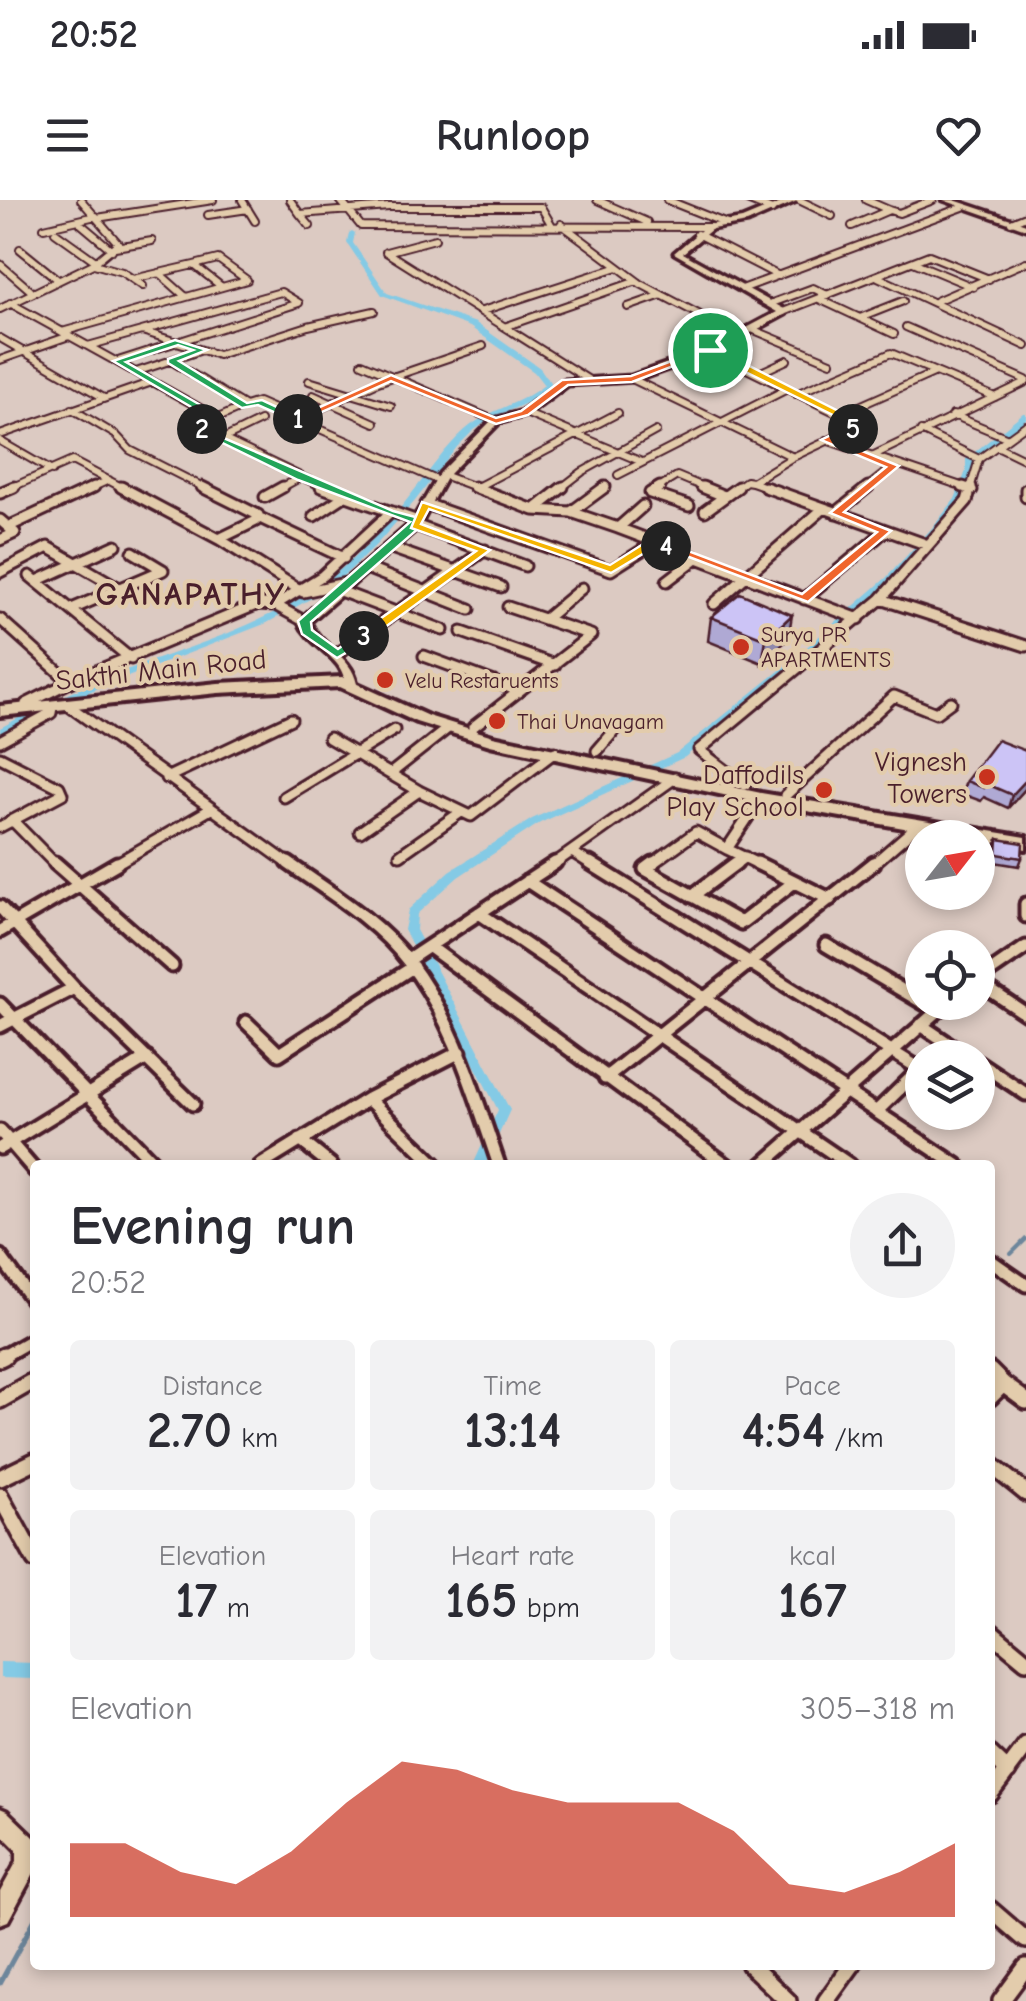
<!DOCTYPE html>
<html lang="en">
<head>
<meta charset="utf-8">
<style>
	:root { --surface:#fff; --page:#f2f2f3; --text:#2b2b33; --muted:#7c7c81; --accent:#c8321e }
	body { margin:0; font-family:"Comic Neue",sans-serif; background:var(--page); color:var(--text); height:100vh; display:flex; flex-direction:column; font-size:38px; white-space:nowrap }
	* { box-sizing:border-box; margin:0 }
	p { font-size:32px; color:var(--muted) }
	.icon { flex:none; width:55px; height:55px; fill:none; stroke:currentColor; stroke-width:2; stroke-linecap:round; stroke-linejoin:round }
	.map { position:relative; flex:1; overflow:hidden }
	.side { position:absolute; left:30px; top:960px; width:965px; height:810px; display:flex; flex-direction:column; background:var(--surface); border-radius:10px; box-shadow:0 5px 15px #0003 }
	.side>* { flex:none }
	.needle { width:65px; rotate:59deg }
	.tools { position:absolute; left:905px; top:620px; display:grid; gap:20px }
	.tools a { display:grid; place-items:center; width:90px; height:90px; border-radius:50%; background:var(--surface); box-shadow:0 5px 15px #0003; font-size:50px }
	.pin { position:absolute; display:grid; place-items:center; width:85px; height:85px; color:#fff; margin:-42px; border:5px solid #fff; border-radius:50%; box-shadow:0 2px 10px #0007 }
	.km { position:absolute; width:50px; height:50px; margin:-25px; border-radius:50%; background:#222; color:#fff; font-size:28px; line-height:50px; text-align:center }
	.round { display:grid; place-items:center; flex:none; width:105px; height:105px; border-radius:52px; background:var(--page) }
	.summary { display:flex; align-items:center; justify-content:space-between; height:170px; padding:0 40px }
	h1 { font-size:55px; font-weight:800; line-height:75px }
	.stats { display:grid; grid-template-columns:repeat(3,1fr); gap:15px; height:170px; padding:10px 40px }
	.stats div { display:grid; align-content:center; border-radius:10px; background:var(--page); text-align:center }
	.stats b { font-size:50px; font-weight:800 }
	.stats small { font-size:28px; font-weight:400 }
	.stats p { font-size:28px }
	.chart { height:280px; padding:20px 40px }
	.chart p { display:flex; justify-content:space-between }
	.chart svg { width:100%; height:180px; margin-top:10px; fill:var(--accent); opacity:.7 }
	.status { display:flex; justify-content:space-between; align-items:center; height:70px; padding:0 50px; background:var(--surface); direction:ltr }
	.status svg { height:28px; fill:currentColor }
	header { display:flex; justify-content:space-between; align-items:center; height:130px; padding:0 40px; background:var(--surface); font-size:45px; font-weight:800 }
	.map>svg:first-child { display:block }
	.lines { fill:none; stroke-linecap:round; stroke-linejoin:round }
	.stream-far1 { stroke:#6d869b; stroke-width:4 }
	.stream { stroke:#6d869b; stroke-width:5 }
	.canal { fill:#84cae5; fill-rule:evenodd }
	.street-far3-casing { stroke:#4a1f2b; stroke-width:10 }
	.street-far2-casing { stroke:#4a1f2b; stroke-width:15 }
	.street-far1-casing { stroke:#4a1f2b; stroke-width:19 }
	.street-casing { stroke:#4a1f2b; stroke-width:22 }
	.secondary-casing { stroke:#4a1f2b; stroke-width:7 }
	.highway-casing { stroke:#4a1f2b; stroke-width:8 }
	.street-far3 { stroke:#e3ccac; stroke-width:6 }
	.street-far2 { stroke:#e3ccac; stroke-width:9 }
	.street-far1 { stroke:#e3ccac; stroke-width:11 }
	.street { stroke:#e3ccac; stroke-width:15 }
	.secondary { fill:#e3ccac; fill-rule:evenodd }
	.highway { fill:#e3ccac; fill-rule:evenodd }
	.wall { fill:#afa9d4; stroke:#4a1f2b; stroke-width:2.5 }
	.shaded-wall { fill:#8f89ac; stroke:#4a1f2b; stroke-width:2.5 }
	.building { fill:#ccc4f6; stroke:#4a1f2b; stroke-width:2.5 }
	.split-1 { fill:#f0652b; stroke:#fff; stroke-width:2.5 }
	.split-2 { fill:#22a559; stroke:#fff; stroke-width:2.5 }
	.split-3 { fill:#22a559; stroke:#fff; stroke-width:2.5 }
	.split-4 { fill:#f5b400; stroke:#fff; stroke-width:2.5 }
	.split-5 { fill:#f0652b; stroke:#fff; stroke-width:2.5 }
	.split-6 { fill:#f5b400; stroke:#fff; stroke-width:2.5 }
	.poi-dot { fill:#c8321e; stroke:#e3ccac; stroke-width:4 }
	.labels { text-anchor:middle; stroke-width:8; stroke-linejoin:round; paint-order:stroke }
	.far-poi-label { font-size:22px; fill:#4a1f2b; stroke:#e3ccac; text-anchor:start }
	.street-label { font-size:28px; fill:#4a1f2b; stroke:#e3ccac }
	.poi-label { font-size:28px; fill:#4a1f2b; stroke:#e3ccac; text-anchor:end }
	.far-district-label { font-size:32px; font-weight:bold; letter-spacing:2.5px; fill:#4a1f2b; stroke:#e3ccac }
</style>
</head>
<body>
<div class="status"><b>20:52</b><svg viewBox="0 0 49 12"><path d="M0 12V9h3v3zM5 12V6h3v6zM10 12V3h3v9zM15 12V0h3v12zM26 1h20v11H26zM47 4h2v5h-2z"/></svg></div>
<header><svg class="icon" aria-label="menu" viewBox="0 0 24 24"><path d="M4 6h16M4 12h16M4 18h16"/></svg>Runloop<svg class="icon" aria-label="heart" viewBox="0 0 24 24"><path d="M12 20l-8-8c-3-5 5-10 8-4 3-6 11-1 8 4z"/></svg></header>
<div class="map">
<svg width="1026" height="1801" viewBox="0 0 1026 1801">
	<rect width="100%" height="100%" fill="#dccac2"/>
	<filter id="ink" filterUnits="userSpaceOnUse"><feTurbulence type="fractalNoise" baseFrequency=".01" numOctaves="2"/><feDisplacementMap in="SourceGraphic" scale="20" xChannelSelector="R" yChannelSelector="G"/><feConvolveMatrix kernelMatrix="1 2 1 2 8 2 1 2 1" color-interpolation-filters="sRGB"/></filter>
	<g filter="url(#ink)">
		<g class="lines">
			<path class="stream-far1" d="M1011,1054L1026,1039"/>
			<path class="stream" d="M0,1783L35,1719"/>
			<path class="canal" d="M352,31L355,33L353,43L387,93L476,123L540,168L552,185L551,187L531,201L490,219L473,231L457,247L415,301L377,344L349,371L319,394L267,423L76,497L0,535V528C36,508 72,491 110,476C174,452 241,433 301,398C346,371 384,330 416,288C432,268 446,247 465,230C488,209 520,205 544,185L534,172L470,127L382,95L347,43L349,33Z
				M1023,213H1026V219L973,262L974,271L963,299L938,332L892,382L790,471L685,557L540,623L458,677L417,714L416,730L510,910L485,965H473L498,910L404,730L408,710L450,671L532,619L677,553L784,467L886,378L932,328L955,299L966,271V259Z
				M0,1462L35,1463V1479L0,1478Z"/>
			<defs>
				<path id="street-far3" d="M242,0L255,21
					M290,0L300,14L389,7H541L551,24
					M340,0L361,26L710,27
					M597,0L647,22
					M667,0L727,24
					M747,0L772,10
					M799,0L832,16
					M889,10L899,13L933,0
					M300,14L310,26
					M208,15L248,9
					M97,18L213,0
					M1011,22L1026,16
					M81,24L112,50
					M561,24L641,84L740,136
					M852,26L889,10L866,0
					M44,28L96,16
					M55,32L97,62
					M697,34L779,76
					M435,39L386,52L589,180
					M115,47L152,41
					M20,49L57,79
					M913,62L973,87
					M0,64L30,90
					M94,64L122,72L143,86
					M159,73L186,97
					M878,77L1026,146
					M133,79L194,65
					M742,89L963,7
					M819,99L894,134
					M936,101L1026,62
					M10,103L218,218
					M772,103L813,88L827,95
					M628,107L662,95
					M0,109L93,64L118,43L81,0
					M482,111L618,67
					M783,112L929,55L989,79
					M860,118L903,101
					M507,126L637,81
					M906,127L1026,180
					M754,130L831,162
					M142,131L218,155L308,126L374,111
					M62,132L247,80L218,59L194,65L222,87
					M0,138L104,198
					M88,146L281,92L299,103L118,161
					M710,151L861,225L793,257
					M0,160L69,136
					M171,161L245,206L258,202L439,281
					M362,163L496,221
					M136,172L202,150
					M757,174L787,160
					M632,179L793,257L752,282L772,289
					M309,181L391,206
					M796,194L891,153L995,197
					M313,195L375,223
					M245,206L198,227L327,289
					M72,209L116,235L130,250L207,289
					M525,213L642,262
					M839,215L936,172
					M953,215L1008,238
					M295,220L378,182L483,146
					M921,231L979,259
					M0,235L152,182
					M223,239L260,221
					M826,240L970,289
					M0,241L52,271
					M997,246L1026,260
					M870,257L1026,182
					M443,275L480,289
					M618,275L787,189
					M477,287L618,213
					M8,289L72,261L125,289
					M89,289L109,280
					M279,289L301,277
					M560,289L582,272L656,231
					M602,289L605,287
					M656,289L677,276L708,289
					M735,289L746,281L752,282
					M865,289L894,266
					M970,289L979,259L1026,225"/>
				<path id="street-far2" d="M121,287L219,339
					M202,287L258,315L256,321L219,339L303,392L350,382
					M321,287L415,320
					M474,287L534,310L571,312L618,328L859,419
					M702,287L724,296
					M765,287L928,345
					M963,287L972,290
					M1026,289V297
					M0,293L14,287
					M650,293L660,287
					M650,293L689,306
					M265,297L283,287
					M426,304L611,370L655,342
					M534,310L563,287
					M705,311L738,287
					M571,312L605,287
					M836,313L868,287
					M314,316L346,295
					M260,318L344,358
					M0,320L15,333L0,340
					M415,325L525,366
					M10,326L94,287
					M618,328L643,306
					M391,348L501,387
					M133,352L163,370
					M366,368L470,409
					M0,372L48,347L121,389
					M30,376L131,459
					M37,381L116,345
					M667,381L697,358
					M340,391L443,430
					M804,399L885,331
					M881,399L1026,446
					M714,404L823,309
					M275,405L322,376L389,314
					M72,409L163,370
					M0,419L70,482L258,404L275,405L304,421
					M545,419L582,388
					M462,432L555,465
					M337,454L485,350
					M424,456L516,490
					M26,504L70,482
					M69,506L292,666
					M473,527L591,435L508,407
					M329,538L419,591L471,616L555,552
					M0,541L51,513L52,507
					M597,551L616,529
					M0,557L59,587L62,594L0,627
					M390,574L448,528
					M166,578L291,519
					M745,585L699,550L881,399L967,301L971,287
					M786,595L894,496L936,513L951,502
					M284,597L394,530
					M761,598L727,649L762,666
					M12,620L57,666
					M360,632L419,591
					M572,652L594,666
					M400,655L461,612
					M112,666L209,610
					M551,666L675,578
					M649,666L696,632L727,649
					M733,666L745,657
					M871,666L917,626"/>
				<path id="street-far1" d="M55,663L172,766
					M288,663C329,692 378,721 408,761C454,820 475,896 499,965
					M590,663L920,869L876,912
					M653,663L645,669L741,723L793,683
					M757,663L830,699
					M527,681L957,965
					M692,696L736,663
					M1026,704V716
					M0,707L74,788L193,904
					M479,713L850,965
					M0,731L117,663
					M826,745L937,811
					M430,747L727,965
					M408,760L555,663
					M978,780L1026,747
					M978,782L1026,814
					M0,804L156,965
					M246,822L279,854L413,767
					M921,825L970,858
					M0,826L74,788
					M978,862L1026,894
					M605,878L874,663
					M368,899L436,965
					M0,931L10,942L0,948
					M300,940L331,965
					M261,965L368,899L460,852
					M762,965L948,802
					M35,971L10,942L147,858
					M0,1056L35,1104
					M990,1060L1026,1085
					M0,1158L35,1138"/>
				<path id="street" d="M0,1158L4,1156
					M990,1171L1003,1184
					M990,1197L1003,1184L1026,1201
					M0,1200L35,1180
					M990,1264L1026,1293
					M0,1278L35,1261
					M0,1296L35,1360
					M990,1431L1026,1461
					M990,1554L1008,1571
					M990,1594L1026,1546
					M990,1709L1026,1740
					M750,1765L788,1801
					M826,1801L852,1765
					M1001,1801L1026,1767"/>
				<path id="secondary" d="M788,0H799L747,23L712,29L683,53L786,110V114L713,153L635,181L568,185L528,215L499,223L447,276L419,327L310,422C321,448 351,454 357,484L355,486H347C344,479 343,471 337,464C324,448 307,441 298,421L300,419L411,323L440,273L493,219L522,211L563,180L631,176L707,149L777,112L674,53L707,25L742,19Z
					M943,0H954L1026,24V29Z
					M0,1608L7,1611L35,1638V1671L8,1721L0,1724V1692L17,1661V1650L0,1633Z"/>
				<path id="highway" d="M342,477L428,516L493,536L761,593L1026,637V649L978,640V638H961L761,603L490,545L416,522L340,487L218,493L0,516V506L218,483Z"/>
			</defs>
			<use href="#street-far3" class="street-far3-casing"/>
			<use href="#street-far2" class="street-far2-casing"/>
			<use href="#street-far1" class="street-far1-casing"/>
			<use href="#street" class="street-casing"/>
			<use href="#secondary" class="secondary-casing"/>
			<use href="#highway" class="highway-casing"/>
			<use href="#street-far3" class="street-far3"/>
			<use href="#street-far2" class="street-far2"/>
			<use href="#street-far1" class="street-far1"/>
			<use href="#street" class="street"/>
			<use href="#secondary" class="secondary"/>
			<use href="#highway" class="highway"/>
		</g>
		<path class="wall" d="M711,417L788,439L762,463L708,441Z
			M1026,551V588L1008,608L984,597L981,601L962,594L966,581Z
			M998,639L1022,658L1019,666L994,662Z"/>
		<path class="shaded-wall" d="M792,415L788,439L762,463L766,439Z
			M1026,580V588L1008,608L1012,595Z"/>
		<path class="building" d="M740,393L792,415L766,439L711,417Z
			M997,540L1026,551V580L1012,595L987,584L984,588L966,581Z
			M998,639L1023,643L1022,658L997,654Z"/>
	</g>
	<path class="split-1" d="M707,148L715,150L632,182L568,185L528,215L496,224L391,181L302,221L293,219L391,175L496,218L521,211L562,180L631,176Z"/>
	<path class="split-2" d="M175,140L207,150L179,161L247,203L262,200L303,219L294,221L258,205L242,208L168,163V159L193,150L178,145L126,162L223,218L205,231L194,229V225L210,218L113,161Z"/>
	<path class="split-3" d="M198,227L393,311L419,318V328L311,422L312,430L338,449L360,433H369V439L337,458L302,434L298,421L410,322L298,280L198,231Z"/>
	<path class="split-4" d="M422,302L610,365L651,339L672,346L666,349L656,346L611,373L429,309L421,324L490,350L369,439H360V433L476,351L411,328Z"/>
	<path class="split-5" d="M849,226L858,229L835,240L899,266L844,312L891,331L808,402L660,346L670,344L802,394L877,332L830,313L886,267L821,240Z"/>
	<path class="split-6" d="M707,148H714L866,225L849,231L853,225L707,153Z"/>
	<g class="poi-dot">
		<circle cx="741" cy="447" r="10"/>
		<circle cx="385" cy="480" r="10"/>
		<circle cx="497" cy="521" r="10"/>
		<circle cx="987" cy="577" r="10"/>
		<circle cx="824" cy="590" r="10"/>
	</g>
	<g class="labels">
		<g class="far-poi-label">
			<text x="761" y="442">Surya PR<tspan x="761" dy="25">APARTMENTS</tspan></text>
			<text x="405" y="488">Velu Restaruents</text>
			<text x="517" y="529">Thai Unavagam</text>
		</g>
		<g class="street-label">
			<text transform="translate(161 469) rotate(-6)" y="10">Sakthi Main Road</text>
		</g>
		<g class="poi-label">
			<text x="967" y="571">Vignesh<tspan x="967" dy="32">Towers</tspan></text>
			<text x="804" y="584">Daffodils<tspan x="804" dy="32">Play School</tspan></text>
		</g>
		<g class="far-district-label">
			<text x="191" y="405">GANAPATHY</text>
		</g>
	</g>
</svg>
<div class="tools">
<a><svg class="needle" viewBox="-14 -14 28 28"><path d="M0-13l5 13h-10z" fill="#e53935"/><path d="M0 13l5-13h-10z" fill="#7c7c81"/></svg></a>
<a><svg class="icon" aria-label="locate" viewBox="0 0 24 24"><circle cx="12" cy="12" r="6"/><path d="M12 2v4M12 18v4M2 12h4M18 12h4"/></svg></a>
<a><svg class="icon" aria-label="layers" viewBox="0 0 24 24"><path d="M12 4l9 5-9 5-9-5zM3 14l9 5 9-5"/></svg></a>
</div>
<div class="pin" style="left:710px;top:150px;background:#1e9e55"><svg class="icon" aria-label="arrive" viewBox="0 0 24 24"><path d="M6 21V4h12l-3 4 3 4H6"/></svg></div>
<b class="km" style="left:298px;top:219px">1</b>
<b class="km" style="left:202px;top:229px">2</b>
<b class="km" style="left:364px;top:436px">3</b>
<b class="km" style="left:666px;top:346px">4</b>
<b class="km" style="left:853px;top:229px">5</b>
<section class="side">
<div class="summary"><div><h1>Evening run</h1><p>20:52</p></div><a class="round"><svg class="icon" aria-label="share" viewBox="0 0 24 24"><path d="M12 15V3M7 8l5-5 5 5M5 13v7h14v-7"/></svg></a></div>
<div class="stats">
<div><p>Distance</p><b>2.70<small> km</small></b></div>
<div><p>Time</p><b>13:14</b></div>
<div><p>Pace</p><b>4:54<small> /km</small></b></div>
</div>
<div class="stats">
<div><p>Elevation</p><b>17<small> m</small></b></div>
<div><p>Heart rate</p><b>165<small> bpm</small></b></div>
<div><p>kcal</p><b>167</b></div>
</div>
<div class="chart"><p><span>Elevation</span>305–318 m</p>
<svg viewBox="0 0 160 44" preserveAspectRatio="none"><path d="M0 44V26L10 26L20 33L30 36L40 28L50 16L60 6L70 8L80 13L90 16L100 16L110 16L120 23L130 36L140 38L150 33L160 26V44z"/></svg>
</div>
</section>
</div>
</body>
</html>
